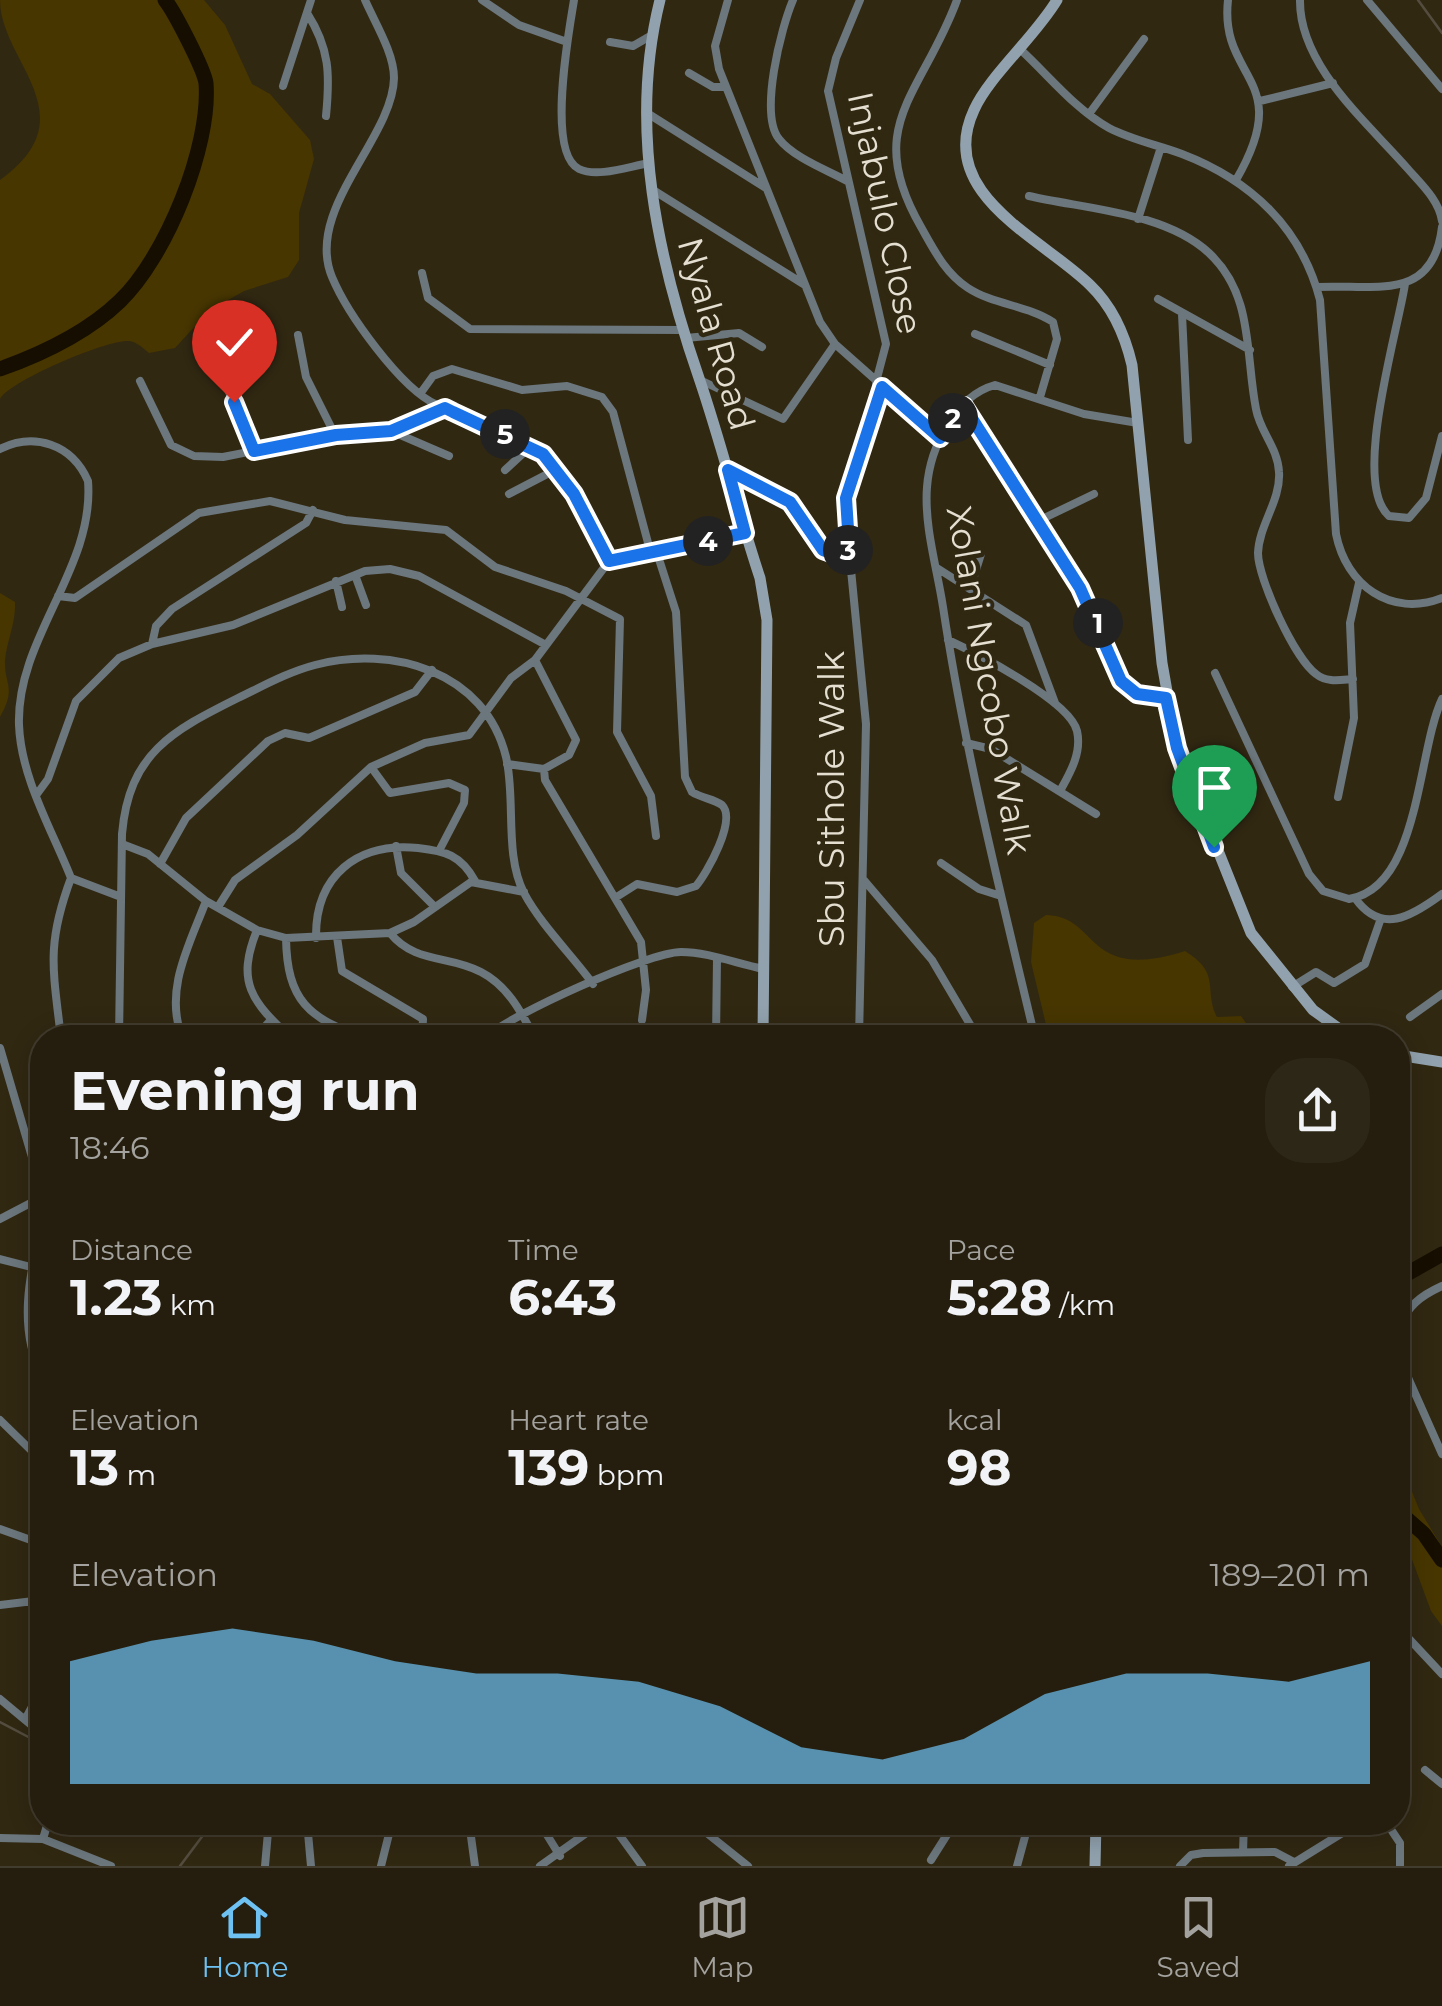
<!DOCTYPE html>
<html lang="en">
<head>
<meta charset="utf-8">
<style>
	:root { --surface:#251e0e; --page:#2d2717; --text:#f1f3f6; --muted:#a3a29e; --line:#423c2e; --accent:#6ec2f3 }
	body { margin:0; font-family:Montserrat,sans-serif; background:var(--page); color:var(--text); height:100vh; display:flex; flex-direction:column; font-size:38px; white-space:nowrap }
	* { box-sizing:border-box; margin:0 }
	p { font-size:32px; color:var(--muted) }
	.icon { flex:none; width:55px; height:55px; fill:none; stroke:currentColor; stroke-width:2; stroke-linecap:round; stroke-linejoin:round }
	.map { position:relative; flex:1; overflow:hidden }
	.details { position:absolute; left:30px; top:1025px; width:1380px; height:810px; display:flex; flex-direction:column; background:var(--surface); border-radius:40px; box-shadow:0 5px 25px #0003,0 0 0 2px var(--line) }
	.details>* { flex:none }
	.pin { position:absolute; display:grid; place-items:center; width:85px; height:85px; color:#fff; margin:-102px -42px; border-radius:50% 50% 50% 0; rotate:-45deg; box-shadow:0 0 10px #0007 }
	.pin .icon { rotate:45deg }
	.km { position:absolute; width:50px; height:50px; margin:-25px; border-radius:50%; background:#222; color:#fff; font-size:28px; line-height:50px; text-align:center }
	.round { display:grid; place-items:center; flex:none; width:105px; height:105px; border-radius:40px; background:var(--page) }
	.summary { display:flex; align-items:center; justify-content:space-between; height:170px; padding:0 40px }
	h1 { font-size:55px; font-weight:700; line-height:75px }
	.figures { display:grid; grid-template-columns:repeat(3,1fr); gap:15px; height:170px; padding:10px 40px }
	.figures div { display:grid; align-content:center }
	.figures b { font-size:50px; font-weight:700 }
	.figures small { font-size:28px; font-weight:400 }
	.figures p { font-size:28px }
	.chart { height:280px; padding:20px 40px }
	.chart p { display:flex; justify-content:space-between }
	.chart svg { width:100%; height:180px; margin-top:10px; fill:var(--accent); opacity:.7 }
	.menu { display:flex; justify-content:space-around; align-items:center; height:140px; border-top:2px solid var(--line); background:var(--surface); font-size:28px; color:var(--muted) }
	.menu a { display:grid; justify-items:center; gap:5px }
	.menu .on { color:var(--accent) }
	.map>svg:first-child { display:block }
	.green { fill:#473600 }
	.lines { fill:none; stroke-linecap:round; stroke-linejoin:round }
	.stream { stroke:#544d3f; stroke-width:2.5 }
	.river { stroke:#160e00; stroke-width:15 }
	.street { stroke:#6b767d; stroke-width:8 }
	.secondary { stroke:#91a2ae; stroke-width:11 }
	.route-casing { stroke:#fff; stroke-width:20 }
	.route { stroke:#1a73e8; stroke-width:12 }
	.labels { text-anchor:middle; stroke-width:9; stroke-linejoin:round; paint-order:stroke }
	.street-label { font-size:35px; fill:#e4dfd1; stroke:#312812 }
</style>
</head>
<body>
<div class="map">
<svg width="1442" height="1866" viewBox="0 0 1442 1866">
	<rect width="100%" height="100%" fill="#312812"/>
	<path class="green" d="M0,0H204L225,25L252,84L270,94L310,140L314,159L299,213V260L288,277L244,291L209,311L175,348L149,353C143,348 137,342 129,341C108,339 9,381 0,399V180C90,115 0,62 0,0Z
		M0,593L15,602C16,623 7,640 5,660C4,685 17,687 0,717Z
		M1046,915C1100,916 1084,983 1185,951C1222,974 1203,988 1217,1017L1241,1016L1256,1037H1049L1031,962L1034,923Z
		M1398,1457L1419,1509L1442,1547V1626L1431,1611L1410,1554L1398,1538Z"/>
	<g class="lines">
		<path class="stream" d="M1418,0L1442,33
			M0,1722L36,1741L42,1757
			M180,1866L213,1822"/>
		<path class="river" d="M0,369C42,354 88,332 120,301C166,257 211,146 206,83C204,69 174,11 165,0
			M1398,1279L1442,1254
			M1398,1511L1424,1534L1442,1560"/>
		<path class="street" d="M365,0C375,23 394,53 394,78C393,138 304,210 332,277C347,313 400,388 437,405C468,420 506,428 535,447C571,471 590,524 609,561
			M482,0L519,25L567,42
			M574,0C569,31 546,153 579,169C598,178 630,166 650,163
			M728,0L715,46L719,69L820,322L835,344L940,437
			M793,0C781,28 759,114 779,139C794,158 827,170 847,181
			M860,0L836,58L828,91L886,344L876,382
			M957,0C922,95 862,125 921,227C934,250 945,273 968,288C994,305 1027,305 1053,322L1057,339L1040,397
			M1228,0C1219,81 1296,77 1236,180
			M1300,0C1299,66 1368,123 1408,169C1421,184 1439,200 1442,221
			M1367,0L1442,89
			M307,13C330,49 330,75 326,116
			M610,42L633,46L652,35
			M1022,51C1049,76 1076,110 1109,128C1132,140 1158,145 1182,154C1250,180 1301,227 1320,300L1336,534C1346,585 1391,618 1442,598
			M689,73L713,87H726
			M283,86L311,0
			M1260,101L1333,83
			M647,113L766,188
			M1089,114L1144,39
			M653,190L805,285
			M1029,196C1085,209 1165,212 1209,253C1254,295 1245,353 1256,409C1260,432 1278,448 1279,472C1281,500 1259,525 1258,553C1258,579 1295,659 1316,674C1327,683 1340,680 1353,679
			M1138,219L1161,147
			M422,273L428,298L470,329L682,330
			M1405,284C1398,331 1351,483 1389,516L1409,518L1426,498L1442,436
			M1317,287C1375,284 1433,303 1442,227
			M1158,299L1250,350
			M1182,314L1188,440
			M975,334L1050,365
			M298,335L306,377L335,435
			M686,338L739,333L762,347
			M216,348L221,374L255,451
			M700,380L783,419L835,344
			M140,381L171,445L194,456L223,457L335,435L391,431L445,408
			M420,394L433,376L452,369L522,390L567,386L602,397L613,412L651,554
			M965,406L1080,588L1123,685L1137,694L1166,697
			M391,431L449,456
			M0,449C34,432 72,444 88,481C95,568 16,638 19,725C21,778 52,830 71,878L121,897
			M505,470L532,445
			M728,470L791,502L823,550L850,560
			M509,494L557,469
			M1038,521L1094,494
			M609,561L745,533
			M937,568L1026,625L1055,703
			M355,575L366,605
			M336,581L342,607
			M970,589L981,554
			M58,596L75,598L199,513L270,501L345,520L446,530L495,567L566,591L620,619L617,732L651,796L656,836
			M948,640C976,653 1070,701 1077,731C1082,753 1070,773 1060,791
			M152,644L156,626L172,609L306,523L313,510
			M535,660L576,740L569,755L544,769L545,780L641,942L646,990L642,1020
			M1215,673L1309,874L1323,891L1349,899C1420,888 1417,752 1442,699
			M966,743L991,749L1096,814
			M507,764L544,769
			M371,767L390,793L449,783L465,790L464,803L440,849
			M37,794L48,779L76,701L119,658L152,644L233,625L365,571L390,569L419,576L546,645
			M1338,797L1354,718L1350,623L1359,583
			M122,844L148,854L206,901L257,930L286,938L390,933L414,922L471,882L524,892
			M396,846L401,873L435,907
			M941,863L979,889L1001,896
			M160,864L186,818L268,741L285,733L309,738L415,692L432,670
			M863,879L932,960L978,1038
			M615,898L637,884L677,892L696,886C707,873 737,820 722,805C714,799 701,798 692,792L685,777L676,612L657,553
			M1355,898C1381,935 1411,917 1442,894
			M218,907L235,880L297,835L371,767L425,743L469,735L511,678L535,660L609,561
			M257,930C236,982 251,1001 291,1038
			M390,933C415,964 450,955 481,972C508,986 521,1012 535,1038
			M337,937L342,971L423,1019L422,1038
			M286,938C287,1000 308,1019 366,1038
			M316,938C315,875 358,842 418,848C445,851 461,855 475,881
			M1292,987L1316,972L1334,983L1365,964L1380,921
			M1410,1017L1442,994
			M61,1038C53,969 46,945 71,878
			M119,1038L122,834C129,753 172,731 238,698C263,686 288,672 315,665C392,645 485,671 506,757C516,799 504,854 524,893C541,925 572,955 593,984
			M182,1038C164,989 189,946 206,901
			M254,1038L271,1020
			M485,1038C509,1015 649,952 681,952C708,952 738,964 764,969
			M716,1038L717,959
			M859,1038L866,724L845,508L882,387
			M1035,1038C1001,895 965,752 943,607C937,568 924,526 927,487C930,448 955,396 995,385L1084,414L1138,423
			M0,1048L42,1191
			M29,1142L42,1132
			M0,1219L42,1197
			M42,1223C30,1274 17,1327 42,1376
			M0,1259L31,1267
			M1398,1328C1408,1306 1420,1296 1442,1286
			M1398,1355L1442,1454
			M0,1420L42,1461
			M0,1529L42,1544
			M0,1605L42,1600
			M1398,1627L1442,1674
			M0,1699L42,1734
			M26,1718L42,1688L36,1601
			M1425,1770L1442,1784
			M307,1822L311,1866
			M469,1822L475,1866
			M539,1822L560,1856
			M610,1822L642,1866
			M693,1822L748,1866
			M1386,1822L1400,1843V1866
			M0,1838L43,1839L111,1866
			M43,1839L48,1822
			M1243,1852L1244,1822
			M931,1860L955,1822
			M265,1866L268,1832
			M381,1866L392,1822
			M540,1866L602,1822
			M1017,1866L1029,1822
			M1180,1866L1191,1855L1203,1853L1275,1852L1294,1862
			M1289,1866L1360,1822"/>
		<path class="secondary" d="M660,0C628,127 658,260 700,381C722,446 738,512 760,578L767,620L763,1038
			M1057,0C1035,37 989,76 974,110C935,194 1042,238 1090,285C1113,307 1125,335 1132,365L1162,663L1177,748L1251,933L1313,1010L1352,1038
			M1398,1055L1442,1062
			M1095,1866L1096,1822"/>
	</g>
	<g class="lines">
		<defs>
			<path id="route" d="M234,402L254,451L336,435L391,431L445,408L453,412L543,454L574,494L609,561L745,533L728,470L790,502L823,550L850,560L846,498L882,387L940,438L964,406L1080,588L1121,681L1137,694L1166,698L1177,748L1214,847"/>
		</defs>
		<use href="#route" class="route-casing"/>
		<use href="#route" class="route"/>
	</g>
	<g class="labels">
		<g class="street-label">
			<text transform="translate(885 213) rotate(78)" y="12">Injabulo Close</text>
			<text transform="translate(716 334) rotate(74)" y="12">Nyala Road</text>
			<text transform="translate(989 680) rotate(80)" y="12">Xolani Ngcobo Walk</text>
			<text transform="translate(832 799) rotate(-90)" y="12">Sbu Sithole Walk</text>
		</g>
	</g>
</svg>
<div class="pin" style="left:1214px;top:847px;background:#1e9e55"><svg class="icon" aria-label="arrive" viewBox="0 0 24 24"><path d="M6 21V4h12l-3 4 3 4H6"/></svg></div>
<div class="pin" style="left:234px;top:402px;background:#d93025"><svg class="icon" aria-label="check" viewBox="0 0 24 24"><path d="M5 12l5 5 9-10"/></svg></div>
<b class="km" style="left:1098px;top:623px">1</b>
<b class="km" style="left:953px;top:418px">2</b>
<b class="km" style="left:848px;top:550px">3</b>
<b class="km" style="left:708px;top:541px">4</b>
<b class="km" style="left:505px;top:434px">5</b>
<section class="details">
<div class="summary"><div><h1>Evening run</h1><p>18:46</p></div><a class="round"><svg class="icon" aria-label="share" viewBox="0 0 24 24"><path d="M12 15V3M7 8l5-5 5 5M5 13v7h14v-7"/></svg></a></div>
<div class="figures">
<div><p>Distance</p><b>1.23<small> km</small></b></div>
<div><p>Time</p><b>6:43</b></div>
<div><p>Pace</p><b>5:28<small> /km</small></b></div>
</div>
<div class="figures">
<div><p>Elevation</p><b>13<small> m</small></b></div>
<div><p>Heart rate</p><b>139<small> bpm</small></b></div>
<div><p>kcal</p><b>98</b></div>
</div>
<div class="chart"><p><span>Elevation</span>189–201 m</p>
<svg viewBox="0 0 160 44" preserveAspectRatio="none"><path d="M0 44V14L10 9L20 6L30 9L40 14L50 17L60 17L70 19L80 25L90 35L100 38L110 33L120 22L130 17L140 17L150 19L160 14V44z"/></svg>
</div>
</section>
</div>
<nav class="menu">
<a class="on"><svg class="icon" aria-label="home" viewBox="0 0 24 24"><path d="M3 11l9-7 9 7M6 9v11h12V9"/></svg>Home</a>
<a><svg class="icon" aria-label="map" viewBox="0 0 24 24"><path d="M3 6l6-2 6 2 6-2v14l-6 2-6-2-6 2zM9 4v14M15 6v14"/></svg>Map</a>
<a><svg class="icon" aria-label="saved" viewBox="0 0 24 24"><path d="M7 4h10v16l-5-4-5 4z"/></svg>Saved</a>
</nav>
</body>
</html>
